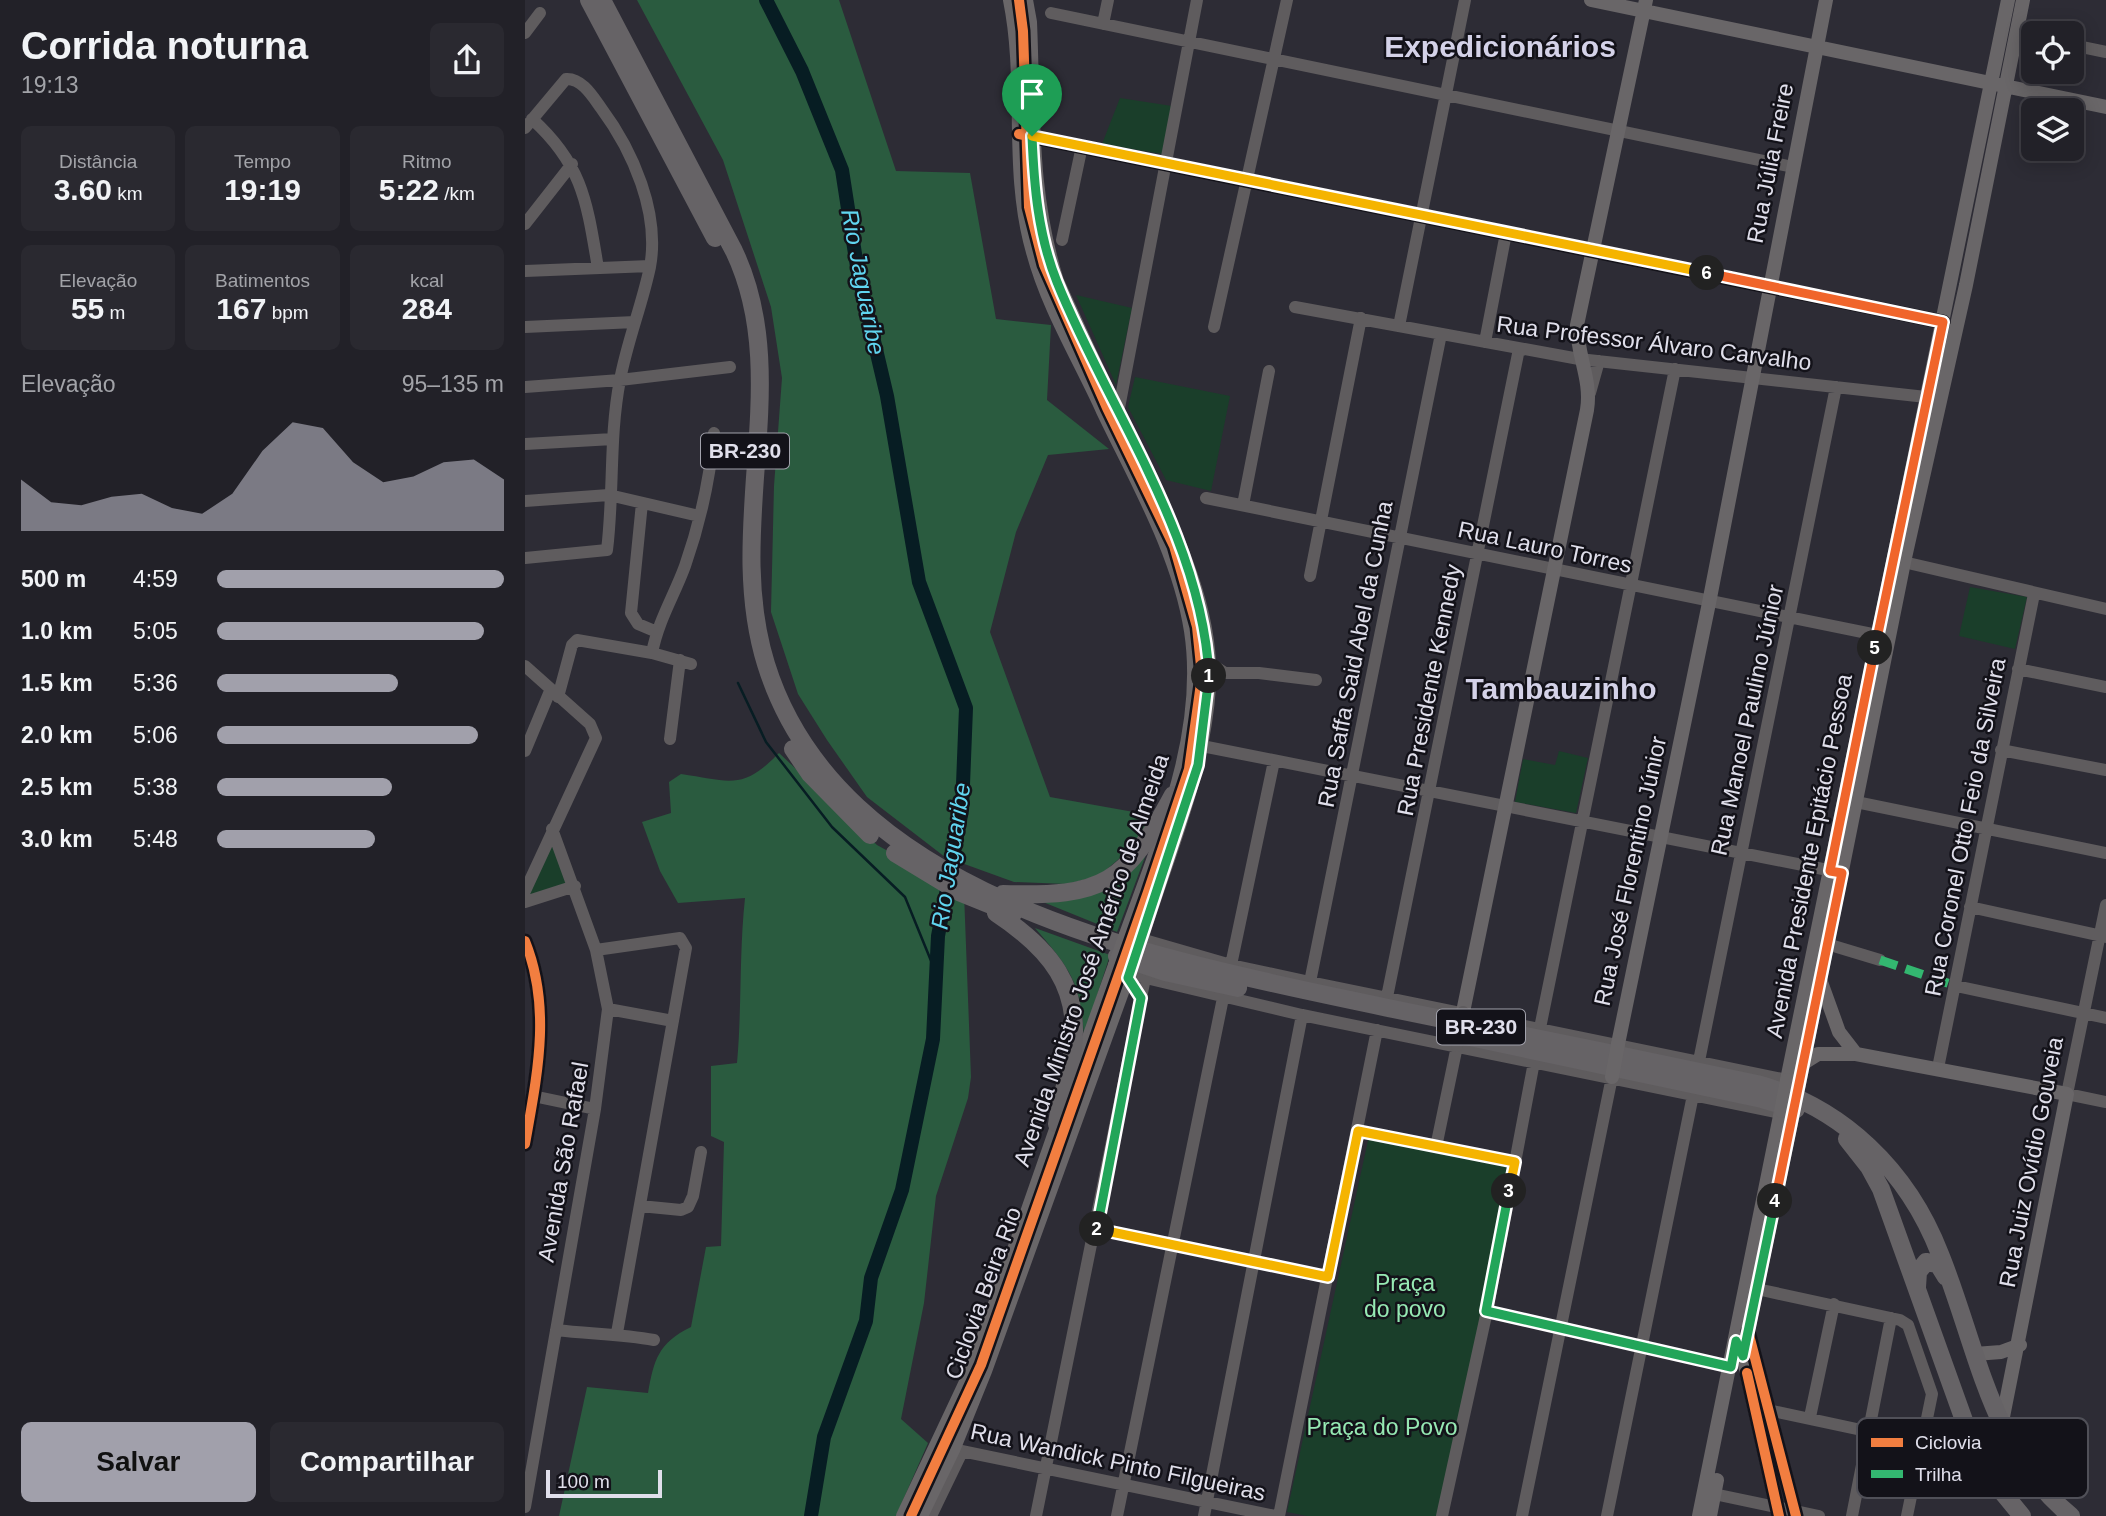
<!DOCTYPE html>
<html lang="pt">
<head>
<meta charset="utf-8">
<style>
	:root { --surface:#222128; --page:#2a2930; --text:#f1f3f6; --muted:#a2a3a8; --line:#3f3e45; --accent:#a1a0ab }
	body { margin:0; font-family:Helvetica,sans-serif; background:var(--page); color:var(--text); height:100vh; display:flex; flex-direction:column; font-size:26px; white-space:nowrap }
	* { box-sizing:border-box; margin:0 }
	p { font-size:23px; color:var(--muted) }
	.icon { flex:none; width:38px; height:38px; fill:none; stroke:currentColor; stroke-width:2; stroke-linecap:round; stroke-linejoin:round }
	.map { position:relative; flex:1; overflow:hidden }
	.drawer { display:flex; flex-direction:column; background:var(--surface); width:525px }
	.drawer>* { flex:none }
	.fabs { position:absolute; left:1496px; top:21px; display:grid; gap:14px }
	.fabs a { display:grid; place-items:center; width:63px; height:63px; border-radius:10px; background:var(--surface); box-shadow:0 4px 18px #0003,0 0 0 2px var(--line); font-size:35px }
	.scale { position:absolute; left:21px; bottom:18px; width:116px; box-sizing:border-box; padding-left:7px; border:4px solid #e0dfeb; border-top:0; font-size:19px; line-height:24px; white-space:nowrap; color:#e0dfeb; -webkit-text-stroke:5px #131219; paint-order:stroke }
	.pin { position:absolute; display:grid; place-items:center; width:60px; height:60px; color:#fff; margin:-72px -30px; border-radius:50% 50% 50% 0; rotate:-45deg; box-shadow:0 0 7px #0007 }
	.pin .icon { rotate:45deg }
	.km { position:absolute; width:35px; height:35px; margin:-18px; border-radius:50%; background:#222; color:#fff; font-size:19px; line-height:35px; text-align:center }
	.round { display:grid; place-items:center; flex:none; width:74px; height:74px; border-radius:10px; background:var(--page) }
	.overview { display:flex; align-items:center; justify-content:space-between; height:119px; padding:0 21px }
	h1 { font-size:38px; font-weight:800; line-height:52px }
	.figures { display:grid; grid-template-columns:repeat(3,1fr); gap:10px; height:119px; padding:7px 21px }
	.figures div { display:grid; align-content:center; border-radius:10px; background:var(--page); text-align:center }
	.figures b { font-size:30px; font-weight:800 }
	.figures small { font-size:19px; font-weight:400 }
	.figures p { font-size:19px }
	.chart { height:196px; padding:14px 21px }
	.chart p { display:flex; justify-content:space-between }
	.chart svg { width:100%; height:126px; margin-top:7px; fill:var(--accent); opacity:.7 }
	.primary-button { display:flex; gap:14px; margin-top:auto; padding:14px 21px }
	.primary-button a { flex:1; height:80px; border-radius:10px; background:var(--accent); color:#111; font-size:28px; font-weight:800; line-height:80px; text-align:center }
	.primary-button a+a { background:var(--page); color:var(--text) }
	ul { padding:0 21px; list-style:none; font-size:23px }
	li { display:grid; grid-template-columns:112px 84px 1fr; align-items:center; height:52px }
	li i { height:18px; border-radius:9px; background:var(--accent) }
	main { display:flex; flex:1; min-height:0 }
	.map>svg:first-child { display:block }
	.green { fill:#1a3e2a }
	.forest { fill:#2a5b3f }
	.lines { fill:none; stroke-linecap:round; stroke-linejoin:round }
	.stream { stroke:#071d23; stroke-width:2.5 }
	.river { stroke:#071d23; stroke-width:14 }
	.minor { stroke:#5f5c5e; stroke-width:12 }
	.major { stroke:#696668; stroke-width:14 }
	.highway { stroke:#666366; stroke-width:18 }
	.minor-bridge { stroke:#5f5c5e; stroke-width:12 }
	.major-bridge { stroke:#696668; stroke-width:14 }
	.quiet { stroke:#33b770; stroke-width:9; stroke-dasharray:18 9; stroke-linecap:butt }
	.cycleway-casing { stroke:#131219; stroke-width:15 }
	.cycleway { stroke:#f27e40; stroke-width:10 }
	.split-1-casing { stroke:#fff; stroke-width:14 }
	.split-2-casing { stroke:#fff; stroke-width:14 }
	.split-3-casing { stroke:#fff; stroke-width:14 }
	.split-4-casing { stroke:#fff; stroke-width:14 }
	.split-5-casing { stroke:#fff; stroke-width:14 }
	.split-6-casing { stroke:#fff; stroke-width:14 }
	.split-7-casing { stroke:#fff; stroke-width:14 }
	.split-1 { stroke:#22a559; stroke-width:9 }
	.split-2 { stroke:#22a559; stroke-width:9 }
	.split-3 { stroke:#f5b400; stroke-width:9 }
	.split-4 { stroke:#22a559; stroke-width:9 }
	.split-5 { stroke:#f0652b; stroke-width:9 }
	.split-6 { stroke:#f0652b; stroke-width:9 }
	.split-7 { stroke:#f5b400; stroke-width:9 }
	.labels { text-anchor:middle; stroke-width:5; stroke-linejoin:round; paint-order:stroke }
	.shield { fill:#131219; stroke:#a2a2ac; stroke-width:2 }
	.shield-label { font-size:21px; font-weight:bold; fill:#e0dfeb }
	.street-label { font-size:23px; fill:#e0dfeb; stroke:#131219 }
	.park-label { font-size:23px; fill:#96e9b3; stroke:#131219 }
	.water-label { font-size:24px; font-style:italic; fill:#60d5f0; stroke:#131219 }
	.district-label { font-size:30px; font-weight:bold; fill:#d4d2e8; stroke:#131219 }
	.key { fill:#131219; stroke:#505058; stroke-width:2 }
	.key-label { font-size:19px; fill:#e0dfeb }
</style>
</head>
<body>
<main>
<section class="drawer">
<div class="overview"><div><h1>Corrida noturna</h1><p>19:13</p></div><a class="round"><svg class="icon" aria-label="share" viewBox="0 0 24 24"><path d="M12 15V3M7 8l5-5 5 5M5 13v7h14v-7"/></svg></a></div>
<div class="figures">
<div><p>Distância</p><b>3.60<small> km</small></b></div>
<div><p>Tempo</p><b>19:19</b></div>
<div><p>Ritmo</p><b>5:22<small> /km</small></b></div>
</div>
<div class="figures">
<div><p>Elevação</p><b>55<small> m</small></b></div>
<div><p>Batimentos</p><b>167<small> bpm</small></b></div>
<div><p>kcal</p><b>284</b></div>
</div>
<div class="chart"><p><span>Elevação</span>95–135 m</p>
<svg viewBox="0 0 160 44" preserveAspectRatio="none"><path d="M0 44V26L10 34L20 35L30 32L40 31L50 36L60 38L70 31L80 16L90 6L100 8L110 20L120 27L130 25L140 20L150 19L160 26V44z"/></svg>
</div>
<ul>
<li><b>500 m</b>4:59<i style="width:100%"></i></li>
<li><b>1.0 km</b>5:05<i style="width:93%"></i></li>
<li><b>1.5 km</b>5:36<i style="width:63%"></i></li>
<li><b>2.0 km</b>5:06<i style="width:91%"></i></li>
<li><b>2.5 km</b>5:38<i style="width:61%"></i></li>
<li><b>3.0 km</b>5:48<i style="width:55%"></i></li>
</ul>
<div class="primary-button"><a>Salvar</a><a>Compartilhar</a></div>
</section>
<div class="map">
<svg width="1581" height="1516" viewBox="0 0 1581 1516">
	<rect width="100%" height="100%" fill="#2d2c35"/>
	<path class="green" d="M595,98L647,106L637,154L577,144Z
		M551,295L607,308L591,385Z
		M610,377L705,396L686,491L641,480L603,407Z
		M1445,587L1502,597L1490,649L1434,636Z
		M1034,751L1063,758L1051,813L990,802L998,759L1030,765Z
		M26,843L44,882L8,896L3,894Z
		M844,1136L987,1165L914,1516H782L762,1512Z"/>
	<path class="forest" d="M112,0H314L371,171L445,173L471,319L526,325L522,400L584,449L523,455L491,532L465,632L525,797L631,816L617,839L574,876L542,884L489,882L420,857L342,797L302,740L273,694L246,612L249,486L257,378L246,307L198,160Z
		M254,753L352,845L439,893L446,1077L443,1098L411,1196L399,1303L376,1419L403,1443L371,1516H34L62,1387L123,1393C129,1360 133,1343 166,1327L181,1247L196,1246L199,1142L186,1136V1066L212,1063C217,1008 214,954 220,898L153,903L135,871L117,822L146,813L144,782L156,774C205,781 217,791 254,753Z
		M626,841L592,932L513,900L549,896Z
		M510,928L585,955L559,1036C555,980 545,969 510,928Z"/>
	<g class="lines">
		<path class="stream" d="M213,683L241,742L307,827L380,897L411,973"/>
		<path class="river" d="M241,0L277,71L317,170L333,273L362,396L394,582L441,708L437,810L413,936L408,1039L377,1190L346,1278L341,1321L299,1437L286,1516"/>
		<path class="minor" d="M526,13L1268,167
			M578,24L583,0
			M0,33L15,13
			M1491,33L1508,37
			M1547,45L1581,52
			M7,119C58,165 62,203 73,268
			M0,128L41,79C57,78 68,97 76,108C108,151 135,213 125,267C117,305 102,342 95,380C84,436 89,494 82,550L0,558
			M502,135L1418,322
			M0,224L47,164
			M537,240L557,146
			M0,271L125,266
			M770,307L1054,359L1401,397
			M874,326L940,0
			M0,327L110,322
			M689,327L762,0
			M960,342L981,233
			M0,387L95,380L205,367
			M1065,393L1074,361
			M593,413L672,0
			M0,444L88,439
			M681,498L1352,635
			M0,501L84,495L174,516
			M117,503L106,613L113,624L132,632
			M718,505L744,371
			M1370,560L1581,609
			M785,576L836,318
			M127,653C133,621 149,596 160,566C175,523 185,479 189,433
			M683,662L700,673H734L791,680
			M0,666L65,724L71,738L0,891
			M1493,669L1581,687
			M33,697L47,645L52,640L127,653L166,664
			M145,739L155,660
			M677,746L1313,872
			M1476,750L1581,770
			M0,751L25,691
			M1331,802L1581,853
			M0,902L50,886
			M1581,905L1542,1094L1581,1102
			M1445,907L1581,937
			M616,939L706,965L785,982L1262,1080
			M1302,944L1355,960
			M71,950L155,938L161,948L92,1333
			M706,965L749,761
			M604,974L777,1015L1256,1113
			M785,982L916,334
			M1431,986L1581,1018
			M862,997L994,349
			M83,1009L148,1021
			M1015,1028L1150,369
			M1174,1061L1311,387
			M1413,1068L1509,594
			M8,1096L70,1109
			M833,1131L990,1162
			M911,1147L932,1046
			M115,1206L156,1210L163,1207L168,1196L176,1152
			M571,1229L803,1277
			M1232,1289L1375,1320L1383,1325L1407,1394L1382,1516
			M962,1311L1206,1367
			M31,1330C64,1334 96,1334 129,1340
			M1243,1410L1341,1431
			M1285,1417L1309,1304
			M422,1448L750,1516
			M1189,1494L1294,1516
			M0,1507L70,1109L83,1009L71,950L27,829
			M406,1516L437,1452
			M511,1516L620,978
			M592,1516L698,998
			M679,1516L777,1015
			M754,1516L852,1030
			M917,1516L962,1311L1009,1062
			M997,1516L1087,1077
			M1082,1516L1168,1095
			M1327,1516L1366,1318"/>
		<path class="major" d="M485,0C502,83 484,169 508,252C523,308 554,358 578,411C611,480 654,554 666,631C682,735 634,842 600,937
			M501,0L505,22C509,114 504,191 532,281C557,336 582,390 608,445C643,519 689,602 684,687C678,777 641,858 615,943
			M1066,0L1581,107
			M0,941C27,1008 12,1076 0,1144
			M603,978L616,998
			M1296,982L1314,1032L1331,1054
			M938,1012L1062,410C1067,380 1052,356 1052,325L1121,0
			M1093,1044L1184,603L1301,0
			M1277,1064L1293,1054H1331L1542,1094L1476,1427
			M1262,1080L1483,0
			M548,1082L590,965
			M1274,1084L1379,562L1441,285L1498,0
			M1223,1330L1267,1118
			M1223,1331L1271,1516
			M1211,1341L1218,1356L1254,1516
			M1450,1354L1476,1352L1495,1345
			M378,1516L448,1367L536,1115
			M396,1516L428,1450L460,1371L605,970
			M1174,1516L1256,1111
			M1185,1516L1192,1480"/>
		<path class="highway" d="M64,0L190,238
			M77,0L209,251C270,379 198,525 241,664C316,907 653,963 868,1009C989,1034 1111,1058 1232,1084C1318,1107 1383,1171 1415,1254C1452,1345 1465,1450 1546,1516
			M268,749L285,774L345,835
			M370,853L436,893L488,914
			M478,894C579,897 600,884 648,795
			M471,913C524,948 558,987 547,1055C543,1078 535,1100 532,1124
			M592,956L640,972L713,988
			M926,1033L1237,1099L1271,1109
			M1322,1139L1344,1167L1356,1189L1445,1437L1474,1488L1497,1516
			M1392,1287L1393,1272L1401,1262L1413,1264L1421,1277"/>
		<path class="minor-bridge" d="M932,1046L938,1012"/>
		<path class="major-bridge" d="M590,965L600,937
			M605,970L615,943
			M1087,1077L1093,1044
			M1256,1111L1262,1080
			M1267,1118L1274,1084"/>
		<path class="quiet" d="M1355,960L1431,986"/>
		<defs>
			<path id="cycleway" d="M494,134L1418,322
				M0,941C27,1008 12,1076 0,1144
				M1223,1331L1271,1516
				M1222,1373L1254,1516
				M386,1516L456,1365L623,892L664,769L677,676L672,627L649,546L582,408L519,265L504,207L498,31L494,0"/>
		</defs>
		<use href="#cycleway" class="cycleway-casing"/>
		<use href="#cycleway" class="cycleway"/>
	</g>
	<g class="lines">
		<defs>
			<path id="split-1" d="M507,136C509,185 513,235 532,282C583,409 677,536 684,676"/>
			<path id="split-2" d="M572,1229L616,998L603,978L673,765L684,676"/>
			<path id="split-3" d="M572,1229L803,1277L833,1131L990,1162L984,1191"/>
			<path id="split-4" d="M984,1191L961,1311L1206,1367L1211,1341L1218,1356L1250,1201"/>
			<path id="split-5" d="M1250,1201L1317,873L1305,871L1350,648"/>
			<path id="split-6" d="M1182,273L1418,322L1350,648"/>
			<path id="split-7" d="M507,136L1182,273"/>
		</defs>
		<use href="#split-1" class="split-1-casing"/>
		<use href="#split-2" class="split-2-casing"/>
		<use href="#split-3" class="split-3-casing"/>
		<use href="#split-4" class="split-4-casing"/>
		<use href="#split-5" class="split-5-casing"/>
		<use href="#split-6" class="split-6-casing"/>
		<use href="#split-7" class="split-7-casing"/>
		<use href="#split-1" class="split-1"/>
		<use href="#split-2" class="split-2"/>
		<use href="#split-3" class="split-3"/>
		<use href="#split-4" class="split-4"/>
		<use href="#split-5" class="split-5"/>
		<use href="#split-6" class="split-6"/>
		<use href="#split-7" class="split-7"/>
	</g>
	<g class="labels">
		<g class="shield">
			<rect x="176" y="433.5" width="88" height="35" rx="5"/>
			<rect x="912" y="1009.5" width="88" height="35" rx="5"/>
		</g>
		<g class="shield-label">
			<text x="220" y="458">BR-230</text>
			<text x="956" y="1034">BR-230</text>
		</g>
		<g class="street-label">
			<text transform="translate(1245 163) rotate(-79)" y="8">Rua Júlia Freire</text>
			<text transform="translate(1129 343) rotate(7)" y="8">Rua Professor Álvaro Carvalho</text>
			<text transform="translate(1020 547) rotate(12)" y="8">Rua Lauro Torres</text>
			<text transform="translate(830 654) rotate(-79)" y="8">Rua Saffa Said Abel da Cunha</text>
			<text transform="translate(904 690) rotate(-79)" y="8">Rua Presidente Kennedy</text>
			<text transform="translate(1222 720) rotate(-78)" y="8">Rua Manoel Paulino Júnior</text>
			<text transform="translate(1440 827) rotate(-79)" y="8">Rua Coronel Otto Feio da Silveira</text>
			<text transform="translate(1284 856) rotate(-79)" y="8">Avenida Presidente Epitácio Pessoa</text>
			<text transform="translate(1105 871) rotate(-78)" y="8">Rua José Florentino Júnior</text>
			<text transform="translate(566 960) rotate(-71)" y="8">Avenida Ministro José Américo de Almeida</text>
			<text transform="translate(38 1162) rotate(-80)" y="8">Avenida São Rafael</text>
			<text transform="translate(1506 1162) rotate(-79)" y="8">Rua Juiz Ovídio Gouveia</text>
			<text transform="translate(458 1293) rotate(-70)" y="8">Ciclovia Beira Rio</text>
			<text transform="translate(593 1462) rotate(12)" y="8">Rua Wandick Pinto Filgueiras</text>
		</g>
		<g class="park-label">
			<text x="880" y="1291">Praça<tspan x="880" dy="26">do povo</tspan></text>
			<text x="857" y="1435">Praça do Povo</text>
		</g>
		<g class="water-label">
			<text transform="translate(338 282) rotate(79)" y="8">Rio Jaguaribe</text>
			<text transform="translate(426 856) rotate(-81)" y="8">Rio Jaguaribe</text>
		</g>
		<g class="district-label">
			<text x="975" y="57">Expedicionários</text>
			<text x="1036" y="699">Tambauzinho</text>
		</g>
	</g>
	<rect x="1332" y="1418" width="231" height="80" rx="10" class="key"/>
	<rect x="1346" y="1438" width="32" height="9" fill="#f27e40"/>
	<rect x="1346" y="1470" width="32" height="8" fill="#33b770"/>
	<g class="key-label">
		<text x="1390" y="1449">Ciclovia</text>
		<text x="1390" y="1481">Trilha</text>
	</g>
</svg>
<div class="fabs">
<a><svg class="icon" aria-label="locate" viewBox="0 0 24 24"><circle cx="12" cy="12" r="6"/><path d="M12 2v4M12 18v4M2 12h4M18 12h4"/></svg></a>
<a><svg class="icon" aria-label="layers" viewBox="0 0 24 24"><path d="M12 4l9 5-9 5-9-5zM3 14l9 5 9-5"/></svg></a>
</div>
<div class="scale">100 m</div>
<div class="pin" style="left:507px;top:136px;background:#1e9e55"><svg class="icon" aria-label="arrive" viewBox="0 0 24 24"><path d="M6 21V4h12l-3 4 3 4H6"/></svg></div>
<b class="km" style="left:684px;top:676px">1</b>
<b class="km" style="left:572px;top:1229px">2</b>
<b class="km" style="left:984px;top:1191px">3</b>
<b class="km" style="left:1250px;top:1201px">4</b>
<b class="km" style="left:1350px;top:648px">5</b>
<b class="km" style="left:1182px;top:273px">6</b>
</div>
</main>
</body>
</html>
